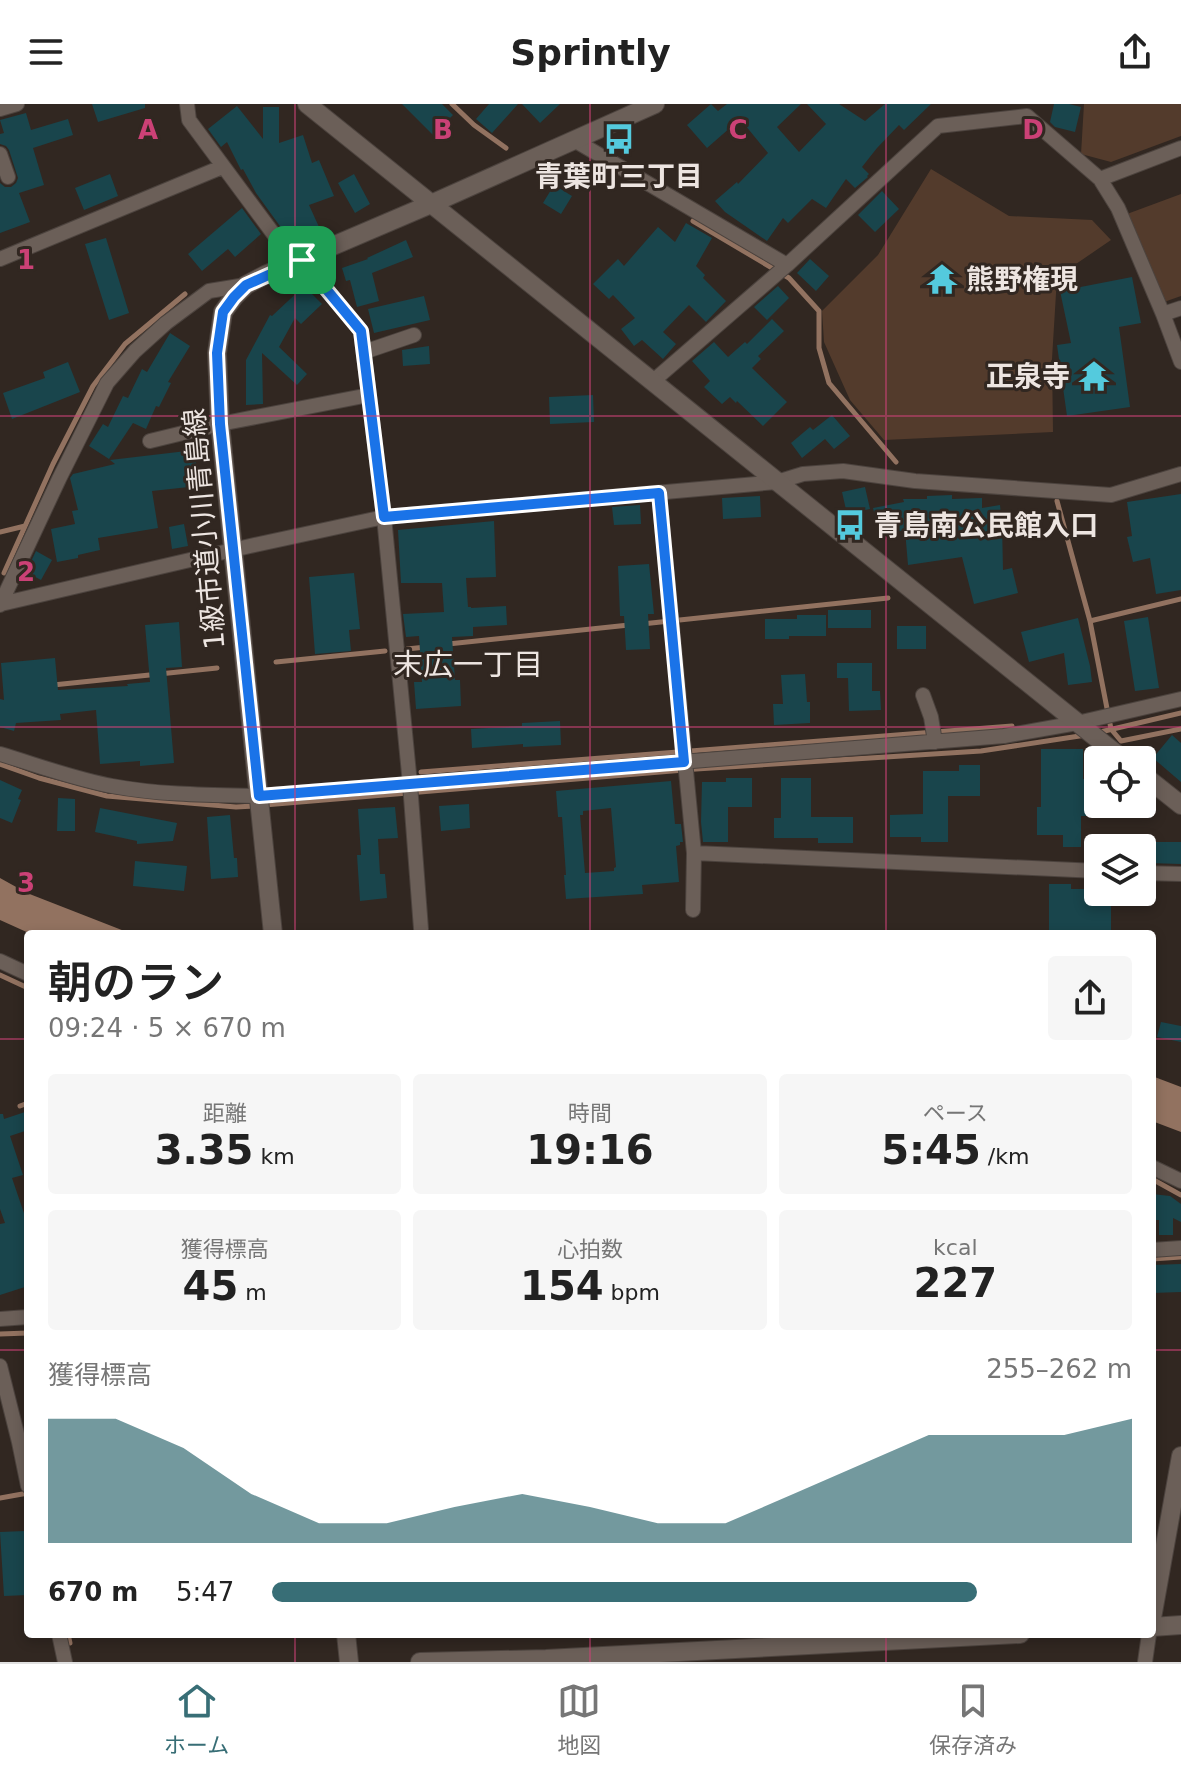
<!DOCTYPE html>
<html lang="ja">
<head>
<meta charset="utf-8">
<style>
	:root { --surface:#fff; --page:#f6f6f6; --text:#222; --muted:#767676; --line:#e0e0e0; --accent:#386e76 }
	body { margin:0; font-family:"DejaVu Sans","Noto Sans JP",sans-serif; background:var(--page); color:var(--text); height:100vh; display:flex; flex-direction:column; font-size:30px; white-space:nowrap }
	* { box-sizing:border-box; margin:0 }
	p { font-size:26px; color:var(--muted) }
	.icon { flex:none; width:44px; height:44px; fill:none; stroke:currentColor; stroke-width:2; stroke-linecap:round; stroke-linejoin:round }
	.map { position:relative; flex:1; overflow:hidden }
	.drawer { position:absolute; left:24px; top:826px; width:1132px; height:708px; display:flex; flex-direction:column; background:var(--surface); border-radius:8px; box-shadow:0 4px 12px #0003 }
	.drawer>* { flex:none }
	.buttons { position:absolute; left:1084px; top:642px; display:grid; gap:16px }
	.buttons a { display:grid; place-items:center; width:72px; height:72px; border-radius:8px; background:var(--surface); box-shadow:0 4px 12px #0003; font-size:40px }
	.pin { position:absolute; display:grid; place-items:center; width:68px; height:68px; color:#fff; margin:-34px; border-radius:16px; box-shadow:0 4px 12px #0006 }
	.round { display:grid; place-items:center; flex:none; width:84px; height:84px; border-radius:8px; background:var(--page) }
	.summary { display:flex; align-items:center; justify-content:space-between; height:136px; padding:0 24px }
	h1 { font-size:44px; font-weight:600; line-height:60px }
	.stats { display:grid; grid-template-columns:repeat(3,1fr); gap:12px; height:136px; padding:8px 24px }
	.stats div { display:grid; align-content:center; border-radius:8px; background:var(--page); text-align:center }
	.stats b { font-size:40px; font-weight:600 }
	.stats small { font-size:22px; font-weight:400 }
	.stats p { font-size:22px }
	.chart { height:224px; padding:16px 24px }
	.chart p { display:flex; justify-content:space-between }
	.chart svg { width:100%; height:144px; margin-top:8px; fill:var(--accent); opacity:.7 }
	ul { padding:0 24px; list-style:none; font-size:26px }
	li { display:grid; grid-template-columns:128px 96px 1fr; align-items:center; height:60px }
	li i { height:20px; border-radius:10px; background:var(--accent) }
	header { display:flex; justify-content:space-between; align-items:center; height:104px; padding:0 24px; background:var(--surface); font-size:36px; font-weight:600 }
	.dock { display:flex; justify-content:space-around; align-items:center; height:112px; border-top:2px solid var(--line); background:var(--surface); font-size:22px; color:var(--muted) }
	.dock a { display:grid; justify-items:center; gap:4px }
	.dock .current { color:var(--accent) }
	.map>svg:first-child { display:block }
	.green { fill:#533b2c }
	.water { fill:#927260 }
	.lines { fill:none; stroke-linecap:round; stroke-linejoin:round }
	.stream { stroke:#927260; stroke-width:5 }
	.building { fill:#19454c; fill-rule:evenodd }
	.minor-casing { stroke:#4c433e; stroke-width:16 }
	.tertiary-casing { stroke:#4c433e; stroke-width:20 }
	.minor { stroke:#6b5f58; stroke-width:14 }
	.tertiary { stroke:#6b5f58; stroke-width:18 }
	.route-casing { stroke:#fff; stroke-width:16 }
	.route { stroke:#1a73e8; stroke-width:10 }
	.grid { fill:none; stroke:#cb4176; stroke-width:2; stroke-opacity:0.55 }
	.labels { text-anchor:middle; stroke-width:6; stroke-linejoin:round; paint-order:stroke }
	.poi-label { font-size:28px; font-weight:bold; fill:#ede5e1; stroke:#312721; text-anchor:start }
	.street-label { font-size:28px; fill:#ede5e1; stroke:#312721 }
	.neighbourhood-label { font-size:30px; fill:#ede5e1; stroke:#312721 }
	.grid-label { font-size:26px; text-anchor:middle; font-weight:bold; fill:#cb4176; stroke:#312721; stroke-width:6; stroke-linejoin:round; paint-order:stroke }
</style>
</head>
<body>
<header><svg class="icon" aria-label="menu" viewBox="0 0 24 24"><path d="M4 6h16M4 12h16M4 18h16"/></svg>Sprintly<svg class="icon" aria-label="share" viewBox="0 0 24 24"><path d="M12 15V3M7 8l5-5 5 5M5 13v7h14v-7"/></svg></header>
<div class="map">
<svg width="1181" height="1558" viewBox="0 0 1181 1558">
	<rect width="100%" height="100%" fill="#312721"/>
	<path class="green" d="M1084,0H1181V32L1111,58L1081,50Z
		M931,65L1009,112L1092,116L1111,136L1057,173L1052,255L1053,328L884,336L850,296L824,238L822,207L878,151Z
		M1181,90V192L1164,198L1127,110Z"/>
	<path class="water" d="M0,774L27,789L132,830H31L0,816Z
		M1152,972L1181,983V1028L1152,1017Z"/>
	<g class="lines">
		<path class="stream" d="M452,0L474,21L506,44
			M693,117L789,174L819,207V244L829,279L896,358
			M1057,397L1090,517L1111,625L1121,637L1181,625
			M0,428L25,422
			M4,469L53,360L93,282L125,240L185,190
			M1090,517L1181,495
			M642,520L888,494
			M448,540L629,521
			M407,545L426,543
			M276,558L385,547
			M53,581L217,564
			M1096,629L1181,609
			M0,660L39,674L107,692L236,703L254,702
			M421,668L1012,622
			M264,701L696,665L981,647L1086,631
			M0,871L28,884
			M20,1002L28,999
			M1152,1075L1181,1091
			M1152,1155L1181,1153
			M0,1230L28,1229
			M0,1394L28,1389
			M68,1530L70,1539"/>
	</g>
	<path class="building" d="M92,0H145V4L98,18Z
		M402,0H442L453,11L433,31Z
		M489,0H518L492,29L476,15Z
		M522,0H560L540,19Z
		M711,0L718,7L727,0H801L777,23L799,48L826,20L807,0H839L865,17L885,0H931L904,26L899,21L877,44L862,63L869,70L867,72L868,73L855,84L846,75L826,104L812,95L788,119L783,114L767,137L725,108L715,97L737,78L738,80L768,49L745,21L743,22L739,16L707,44L687,21Z
		M1054,0H1069L1081,3L1075,28L1055,23L1050,18Z
		M237,2L263,35V3H279V39L303,31L312,59L319,56L334,92L309,101L319,123L290,136L256,89L243,65L241,66L227,38L221,43L208,25Z
		M26,9L31,26L68,15L73,31L33,44L44,81L19,89L30,118L0,129V79L5,83H11L16,79L18,74L9,46L6,42L0,40V30L4,29L0,16Z
		M110,70L118,92L84,106L75,84Z
		M354,70L370,100L355,109L338,79Z
		M554,81L572,92L561,110L543,99Z
		M882,87L899,105L875,128L858,111Z
		M242,104L261,130L235,153L228,145L202,167L188,150Z
		M686,119L712,134L696,162L705,171L703,174L726,197L706,218L689,201L663,228L676,240L663,255L642,236L634,242L621,225L635,214L613,191L609,195L593,180L618,155L624,162L658,123L675,138Z
		M106,134L129,209L109,216L85,140Z
		M406,136L413,153L372,169L379,197L357,203L350,176L346,177L342,164L368,155L367,154Z
		M810,155L829,172L816,187L797,169Z
		M1132,173L1141,219L1119,223L1130,303L1067,312L1057,241L1071,239L1060,187Z
		M304,182L322,200L301,220L295,214L279,243L307,270L297,281L262,249L263,300L246,301V256L270,211L272,212Z
		M778,182L789,194L767,216L754,203Z
		M424,192L430,216L374,229L368,205Z
		M772,215L784,227L758,252L761,255L752,264L787,298L763,322L737,297L736,299L730,293L722,300L704,283L710,277L692,257L714,238L728,253L745,238L747,240Z
		M170,229L190,242L168,278L171,279L159,303L156,302L146,325L133,319L109,355L89,342L103,320L108,323L123,292L128,294L142,265L147,268Z
		M429,242L430,260L403,262L402,246Z
		M68,258L80,288L12,315L3,289L45,274L43,268Z
		M593,291L594,318L550,320L549,293Z
		M832,311L850,332L834,345L825,335L802,354L791,339L810,323L813,326Z
		M195,346L198,382L152,387L158,424L98,434L100,446L78,451V454L57,458L51,425L75,420L72,407L78,406L70,374L73,370L115,360L110,356Z
		M865,383L870,405L847,410L842,388Z
		M1181,390V486L1156,490L1150,454L1133,458L1127,433L1132,432L1127,398Z
		M952,391V395L982,394V404L1000,401L1002,420L1003,466L1012,464L1018,489L974,500L962,453L908,461L905,426L891,429L890,427L879,429L873,404L904,398L903,395H927V392Z
		M760,392L761,413L723,415L722,394Z
		M640,401L641,420L614,421L612,403Z
		M494,417L496,473L466,474L468,503H471V504L506,502L507,521L473,523V532L452,533L455,576H460L461,602L416,605L414,578H422L419,532L406,533L403,510L444,508L442,479H401L398,426Z
		M184,420L188,442L172,445L169,423Z
		M36,447L52,456L41,476L26,468Z
		M649,460L654,510H648L650,545L626,546L624,512H620L618,462Z
		M354,469L360,525L349,526L351,547L315,550L309,473Z
		M828,506H871V524H828Z
		M797,511H826V532H789V535H765V515H797Z
		M1148,513L1159,584L1135,587L1124,517Z
		M1078,514L1090,562L1092,578L1068,581L1064,549L1029,558L1021,528Z
		M179,518L182,563L166,564L174,659L140,662V657L100,660L96,606L60,610L61,616L16,619L14,627L0,623V595L4,596L1,559L55,554L58,586L128,582L127,580L150,578L145,521Z
		M897,522H926V545H897Z
		M837,559H872V587H880L881,606L849,607L848,574H837Z
		M805,570L807,598H810V619L774,621L773,600H783L781,571Z
		M560,617L561,641L523,643V640L472,644L471,625L522,622V619Z
		M1172,631L1181,639V678L1153,654Z
		M1041,645H1083V675H1098V712H1081V743H1063V731H1037V703H1041Z
		M959,661H980V692H948V738H921V733H890V711L923,710V667H959Z
		M726,674H752V703H728V738H703L701,718L702,678H726Z
		M781,674H811V713H853V739H818V734H774V714H781Z
		M0,676L22,686L18,695L21,696L12,719L0,714Z
		M671,677L675,720H681L683,738H680V741L676,742L679,778L642,781L643,790L566,795L564,771H566L562,713H558L556,687ZM611,704L616,763L614,764V767L585,769L580,711H583V707Z
		M58,694L75,695V727H57Z
		M469,700L470,724L441,727L439,702Z
		M395,703L398,734L378,735L380,770H385L387,794L360,797L357,751H361L358,705Z
		M100,704L177,719L173,737L137,740V737L95,728Z
		M230,711L234,754H237L238,773L211,775L207,713Z
		M1147,738H1181V760L1147,759Z
		M135,757L187,762L184,787L133,782Z
		M1049,780H1071V785H1098V788H1111V830H1049Z
		M1161,918L1181,922V938L1157,933Z
		M28,1007V1026L10,1032L23,1071L12,1074L28,1121V1182L0,1191V1120L5,1119L0,1105V1010H3L4,1015Z
		M1152,1090L1170,1092L1181,1100V1118L1173,1114V1131H1159V1116H1152Z
		M1181,1160V1188L1152,1189V1161Z
		M25,1427L28,1491L4,1492L0,1428Z"/>
	<g class="lines">
		<defs>
			<path id="minor" d="M187,0L189,16L295,159
				M0,5L17,0
				M574,36L787,161
				M0,50L8,73
				M1100,75L1181,44
				M0,155L222,63
				M302,156L361,227L384,413L410,680L421,825
				M1163,210L1181,204
				M364,248L414,231
				M652,278L787,161L938,22L1027,12L1100,75L1118,104L1163,210L1181,258
				M150,337L220,320L369,291
				M659,389L694,749L693,806
				M1,500L250,442L384,413L777,378L803,370L843,367L915,377L1111,391L1181,370
				M0,501L59,375L107,279L135,247L166,219L209,187L246,181
				M923,591L931,613L935,638
				M0,650C37,661 74,675 112,682C160,691 210,691 259,692L1004,632L1077,619L1181,595
				M694,749L1098,767
				M1142,769L1181,770
				M0,857L28,870
				M1152,1063L1181,1077
				M1152,1146L1181,1144
				M0,1215L28,1213
				M0,1262L19,1338L28,1382
				M59,1530L65,1558
				M1145,1558L1149,1530"/>
			<path id="tertiary" d="M307,0L1124,656
				M1142,670L1181,701
				M273,830L220,320L217,249L223,208L234,193L246,181L265,171L431,100L655,0
				M1152,1514L1181,1352
				M1152,1523L1181,1521
				M346,1530L349,1558
				M420,1558L546,1555L1020,1530"/>
		</defs>
		<use href="#minor" class="minor-casing"/>
		<use href="#tertiary" class="tertiary-casing"/>
		<use href="#minor" class="minor"/>
		<use href="#tertiary" class="tertiary"/>
	</g>
	<g class="lines">
		<defs>
			<path id="route" d="M302,156L361,227L384,413L659,389L684,658L259,692L220,320L217,249L223,208L234,193L246,181Z"/>
		</defs>
		<use href="#route" class="route-casing"/>
		<use href="#route" class="route"/>
	</g>
	<path class="grid" d="M295,0V830M590,0V830M886,0V830M0,312H1181M0,623H1181M0,935H28M1152,935H1181M0,1246H28M1152,1246H1181M295,1530V1558M590,1530V1558M886,1530V1558"/>
	<defs>
		<symbol id="bus-bare" viewBox="-9 -9 18 18"><path d="M-5-6H5V4H4V6H2V4H-2V6H-4V4H-5ZM-3.5-4V0h7V-4ZM-3.5 1.2v1.5H-2V1.2ZM2 1.2v1.5H3.5V1.2Z" fill="#54cadd" stroke="#312721" stroke-width="2.5" paint-order="stroke"/></symbol>
		<symbol id="temple-bare" viewBox="-9 -9 18 18"><path d="M0-6L5-2H3V0L6.5 2.5H4V6H1.5V3h-3V6H-4V2.5H-6.5L-3 0V-2H-5Z" fill="#54cadd" stroke="#312721" stroke-width="2.5" paint-order="stroke"/></symbol>
	</defs>
	<g fill-rule="evenodd">
		<use href="#bus-bare" x="597" y="13" width="44" height="44"/>
		<use href="#temple-bare" x="920" y="153" width="44" height="44"/>
		<use href="#temple-bare" x="1072" y="250" width="44" height="44"/>
		<use href="#bus-bare" x="828" y="399" width="44" height="44"/>
	</g>
	<g class="labels">
		<g class="poi-label">
			<text x="619" y="82" text-anchor="middle">青葉町三丁目</text>
			<text x="966" y="185">熊野権現</text>
			<text x="1070" y="282" text-anchor="end">正泉寺</text>
			<text x="874" y="431">青島南公民館入口</text>
		</g>
		<g class="street-label">
			<text transform="translate(204 425) rotate(-95)" y="10">1級市道小川青島線</text>
		</g>
		<g class="neighbourhood-label">
			<text x="468" y="571">末広一丁目</text>
		</g>
	</g>
	<g class="grid-label">
		<text x="148" y="35">A</text>
		<text x="443" y="35">B</text>
		<text x="738" y="35">C</text>
		<text x="1033" y="35">D</text>
		<text x="26" y="165">1</text>
		<text x="26" y="477">2</text>
		<text x="26" y="788">3</text>
	</g>
</svg>
<div class="buttons">
<a><svg class="icon" aria-label="locate" viewBox="0 0 24 24"><circle cx="12" cy="12" r="6"/><path d="M12 2v4M12 18v4M2 12h4M18 12h4"/></svg></a>
<a><svg class="icon" aria-label="layers" viewBox="0 0 24 24"><path d="M12 4l9 5-9 5-9-5zM3 14l9 5 9-5"/></svg></a>
</div>
<div class="pin" style="left:302px;top:156px;background:#1e9e55"><svg class="icon" aria-label="arrive" viewBox="0 0 24 24"><path d="M6 21V4h12l-3 4 3 4H6"/></svg></div>
<section class="drawer">
<div class="summary"><div><h1>朝のラン</h1><p>09:24 · 5 × 670 m</p></div><a class="round"><svg class="icon" aria-label="share" viewBox="0 0 24 24"><path d="M12 15V3M7 8l5-5 5 5M5 13v7h14v-7"/></svg></a></div>
<div class="stats">
<div><p>距離</p><b>3.35<small> km</small></b></div>
<div><p>時間</p><b>19:16</b></div>
<div><p>ペース</p><b>5:45<small> /km</small></b></div>
</div>
<div class="stats">
<div><p>獲得標高</p><b>45<small> m</small></b></div>
<div><p>心拍数</p><b>154<small> bpm</small></b></div>
<div><p>kcal</p><b>227</b></div>
</div>
<div class="chart"><p><span>獲得標高</span>255–262 m</p>
<svg viewBox="0 0 160 44" preserveAspectRatio="none"><path d="M0 44V6L10 6L20 15L30 29L40 38L50 38L60 33L70 29L80 33L90 38L100 38L110 29L120 20L130 11L140 11L150 11L160 6V44z"/></svg>
</div>
<ul>
<li><b>670 m</b>5:47<i style="width:82%"></i></li>
</ul>
</section>
</div>
<nav class="dock">
<a class="current"><svg class="icon" aria-label="home" viewBox="0 0 24 24"><path d="M3 11l9-7 9 7M6 9v11h12V9"/></svg>ホーム</a>
<a><svg class="icon" aria-label="map" viewBox="0 0 24 24"><path d="M3 6l6-2 6 2 6-2v14l-6 2-6-2-6 2zM9 4v14M15 6v14"/></svg>地図</a>
<a><svg class="icon" aria-label="saved" viewBox="0 0 24 24"><path d="M7 4h10v16l-5-4-5 4z"/></svg>保存済み</a>
</nav>
</body>
</html>
